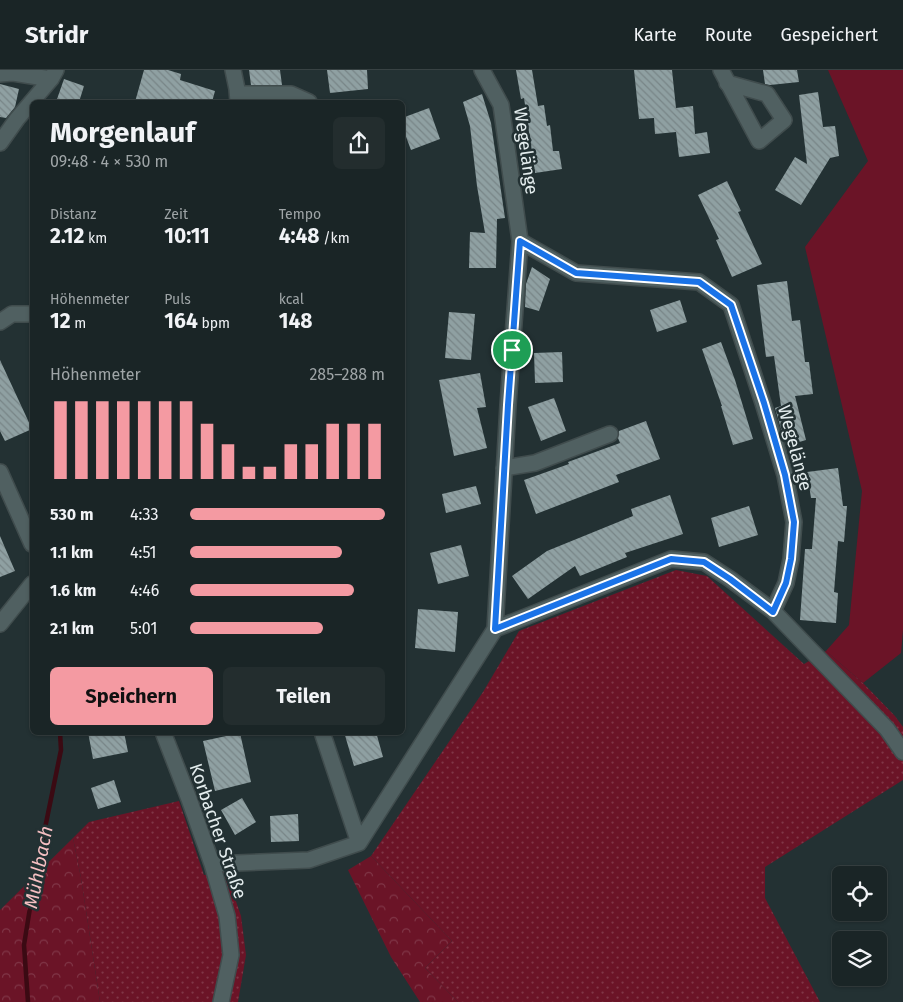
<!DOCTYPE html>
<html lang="de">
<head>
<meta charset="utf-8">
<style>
	:root { --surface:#1a2526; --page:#232d2e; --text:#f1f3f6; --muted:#9fa5a7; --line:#384243; --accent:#f49aa2 }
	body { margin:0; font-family:"Fira Sans",sans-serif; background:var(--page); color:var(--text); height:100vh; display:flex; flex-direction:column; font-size:19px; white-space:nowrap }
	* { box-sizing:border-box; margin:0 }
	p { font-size:16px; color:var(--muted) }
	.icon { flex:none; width:28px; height:28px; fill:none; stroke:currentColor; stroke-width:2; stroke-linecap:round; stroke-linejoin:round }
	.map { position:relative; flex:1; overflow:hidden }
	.side { position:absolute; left:30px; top:30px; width:375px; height:635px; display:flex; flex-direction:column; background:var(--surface); border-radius:8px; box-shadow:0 1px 4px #0004,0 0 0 1px var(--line) }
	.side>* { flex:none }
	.tools { position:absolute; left:832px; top:796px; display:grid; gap:10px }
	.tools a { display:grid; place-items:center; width:55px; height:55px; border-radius:8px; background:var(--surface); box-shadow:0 1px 4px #0004,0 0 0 1px var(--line); font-size:25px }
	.pin { position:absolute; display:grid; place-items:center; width:42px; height:42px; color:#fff; margin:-21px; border:2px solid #fff; border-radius:50%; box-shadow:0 1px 5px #0007 }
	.round { display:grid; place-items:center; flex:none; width:52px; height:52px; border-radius:8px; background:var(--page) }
	.head { display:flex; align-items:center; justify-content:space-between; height:85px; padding:0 20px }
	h1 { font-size:28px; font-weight:700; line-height:38px }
	.stats { display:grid; grid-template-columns:repeat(3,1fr); gap:8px; height:85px; padding:5px 20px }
	.stats div { display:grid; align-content:center }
	.stats b { font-size:21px; font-weight:700 }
	.stats small { font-size:14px; font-weight:400 }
	.stats p { font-size:14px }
	.chart { height:140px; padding:10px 20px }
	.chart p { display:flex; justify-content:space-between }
	.chart svg { width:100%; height:90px; margin-top:5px; stroke:var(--accent); stroke-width:6 }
	.primary-button { display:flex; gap:10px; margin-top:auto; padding:10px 20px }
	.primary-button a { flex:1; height:58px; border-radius:8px; background:var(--accent); color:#111; font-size:20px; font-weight:700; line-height:58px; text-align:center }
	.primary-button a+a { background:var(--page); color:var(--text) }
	ul { padding:0 20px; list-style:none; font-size:16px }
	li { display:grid; grid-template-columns:80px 60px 1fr; align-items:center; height:38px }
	li i { height:12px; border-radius:6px; background:var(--accent) }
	header { display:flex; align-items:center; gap:30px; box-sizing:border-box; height:70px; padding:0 25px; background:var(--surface); border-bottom:1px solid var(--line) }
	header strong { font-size:24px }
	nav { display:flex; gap:28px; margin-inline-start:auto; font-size:18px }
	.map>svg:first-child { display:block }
	.grass { fill:url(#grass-dots) }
	.forest { fill:url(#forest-crowns) }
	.green { fill:#6b1427 }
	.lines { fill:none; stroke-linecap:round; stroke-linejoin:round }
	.stream { stroke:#3b0a13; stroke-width:4.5 }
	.building { fill:url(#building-back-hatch) }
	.minor-casing { stroke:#404c4d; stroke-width:18 }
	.minor { stroke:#506061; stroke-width:15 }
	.route-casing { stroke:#fff; stroke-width:10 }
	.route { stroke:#1a73e8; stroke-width:6 }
	.labels { text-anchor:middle; stroke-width:5; stroke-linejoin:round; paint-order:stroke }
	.street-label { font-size:18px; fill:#e4edee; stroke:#233133 }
	.water-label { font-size:19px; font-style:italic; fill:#f5bfc2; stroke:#233133 }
</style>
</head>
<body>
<header>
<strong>Stridr</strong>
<nav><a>Karte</a><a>Route</a><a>Gespeichert</a></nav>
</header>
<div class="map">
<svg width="903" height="932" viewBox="0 0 903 932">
	<defs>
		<pattern id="grass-dots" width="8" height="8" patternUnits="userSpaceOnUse" patternTransform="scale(1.25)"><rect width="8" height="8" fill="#6b1427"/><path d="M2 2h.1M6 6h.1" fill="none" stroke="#803647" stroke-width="1.8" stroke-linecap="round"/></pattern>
		<pattern id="forest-crowns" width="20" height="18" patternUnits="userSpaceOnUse" patternTransform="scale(1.25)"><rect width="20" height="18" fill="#6b1427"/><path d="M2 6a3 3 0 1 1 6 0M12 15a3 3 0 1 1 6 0" fill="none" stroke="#803647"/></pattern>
		<pattern id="building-back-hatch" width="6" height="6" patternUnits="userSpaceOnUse" patternTransform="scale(1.25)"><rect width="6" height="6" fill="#8fa0a2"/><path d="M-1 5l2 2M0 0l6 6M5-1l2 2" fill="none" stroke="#788587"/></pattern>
	</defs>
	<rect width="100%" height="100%" fill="#233133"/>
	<path class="grass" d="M676,500L707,506L804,594L826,581L863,613L895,646L903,657V710L765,797V828L820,932H458L425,898L452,871L371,786L483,622L519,561Z
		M179,731L204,805L226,802L241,846L246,885L238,932H100L81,808L73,768L89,752Z"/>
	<path class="forest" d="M73,768L81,808L100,932H0V840Z
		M371,786L452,871L425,898L458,932H420L391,887L348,800Z"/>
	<path class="green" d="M828,0H903V560L901,583L863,613L826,581L849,555L862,421L805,177L868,91Z"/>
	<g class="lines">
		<path class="stream" d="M28,932L24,875L35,807L61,680L60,662"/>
	</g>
	<path class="building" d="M144,0H168L181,4L180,10L215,21L212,32H135Z
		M249,0H280L282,15H251Z
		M327,0H367L368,19L330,23Z
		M516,0H532L538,36L544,35L547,56L550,55L553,81H559L562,99L535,103L524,28L521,29Z
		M634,0H672L676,38L693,36L695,64L707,62L710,83L679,87L676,62L655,64L654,48L639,49Z
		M763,0H797L799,12L770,15L765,14Z
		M64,9L84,16L79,32H56Z
		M0,14L19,19L15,37L6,48L0,47Z
		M818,22L823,57L835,56L839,86L830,88L801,135L775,120L795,87L807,94L799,25Z
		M482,24L491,53L505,148L497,149L496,198H469L470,162L485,163L477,116L470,56L463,32Z
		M429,38L440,69L411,80L402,56V48Z
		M727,111L741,141L738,142L762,194L732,207L716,170L719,169L698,125Z
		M532,197L550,209L539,241L525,237L526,214Z
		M787,211L792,251L800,250L805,292H809L813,324L795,326L806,370L786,376L775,338L781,336L774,286L766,287L757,215Z
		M680,230L687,252L657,262L650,240Z
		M449,242L475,244L471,290L445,288Z
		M721,272L735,310L753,369L733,375L721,336H722L702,279Z
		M562,282L563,312L535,313L534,283Z
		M0,290L32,359L5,371L0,361Z
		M480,303L486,337L477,338L487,378L454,386L439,310Z
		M554,328L566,361L541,371L528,337Z
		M646,351L660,389L616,405L619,412L536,444L524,410L569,394L568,392L620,373L618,368L619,361Z
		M838,398L843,436H847L844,472L838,471L834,522L838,523L836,553L800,550L805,479H812L816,428H811L807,402Z
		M476,416L481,434L446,443L442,424Z
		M670,425L683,464L625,483L627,487L580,506L575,496L528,529L512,506L547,481L633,446L631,439Z
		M749,436L758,465L719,477L711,448Z
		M0,466L15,501L0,507Z
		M461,475L469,506L438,514L430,483Z
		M418,539L458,542L455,582L415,578Z
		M88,662H124L128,682L93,689Z
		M344,662H376L383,687L354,696Z
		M240,663L251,712L215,721L203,671Z
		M114,710L121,732L98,739L91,718Z
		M242,728L256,752L235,765L221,740Z
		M298,744L299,771L271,772L270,746Z"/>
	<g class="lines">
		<defs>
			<path id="minor" d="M233,0L237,19L238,32
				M482,0L501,35L520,171L576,203L699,212L731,235L763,333L785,405L794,452L791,489L786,513L773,541
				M721,0L759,71L784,50L767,24L727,13
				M0,4L13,3L51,9
				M238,25L245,24H291L309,32
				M0,73L17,49L51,9L56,0
				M0,252L12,244H32
				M504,398L535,393L610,364
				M0,402L32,474
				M0,554L32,514
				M495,559L508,335L520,171
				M163,662L189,729L212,794L227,846L231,885L221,932
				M322,662L359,773
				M212,794L309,790L359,773L495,559L671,489L704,492L730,509L773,541L887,659L903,682"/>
		</defs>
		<use href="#minor" class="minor-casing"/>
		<use href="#minor" class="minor"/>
	</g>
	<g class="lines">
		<defs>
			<path id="route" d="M520,171L576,203L699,212L731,235L764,333L785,405L794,452L791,489L786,513L773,542L730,509L704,492L671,489L495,559L508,335Z"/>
		</defs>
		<use href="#route" class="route-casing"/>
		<use href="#route" class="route"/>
	</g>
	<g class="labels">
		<g class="street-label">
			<text transform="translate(526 81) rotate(82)" y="6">Wegelänge</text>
			<text transform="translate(795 378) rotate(75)" y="6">Wegelänge</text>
			<text transform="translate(218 761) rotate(71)" y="6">Korbacher Straße</text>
		</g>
		<g class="water-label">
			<text transform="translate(38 797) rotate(-79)" y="7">Mühlbach</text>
		</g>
	</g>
</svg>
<div class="tools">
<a><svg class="icon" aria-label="locate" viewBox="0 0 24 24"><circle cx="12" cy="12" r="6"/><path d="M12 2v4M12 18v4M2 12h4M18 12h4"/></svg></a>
<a><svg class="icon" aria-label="layers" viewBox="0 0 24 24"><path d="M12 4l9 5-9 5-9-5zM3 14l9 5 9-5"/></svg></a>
</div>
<div class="pin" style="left:512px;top:280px;background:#1e9e55"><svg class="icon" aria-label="arrive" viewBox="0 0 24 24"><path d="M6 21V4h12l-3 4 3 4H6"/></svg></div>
<section class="side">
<div class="head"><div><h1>Morgenlauf</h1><p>09:48 · 4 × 530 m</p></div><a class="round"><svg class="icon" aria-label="share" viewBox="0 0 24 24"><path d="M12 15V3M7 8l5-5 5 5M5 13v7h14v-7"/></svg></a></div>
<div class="stats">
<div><p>Distanz</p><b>2.12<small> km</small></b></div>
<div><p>Zeit</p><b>10:11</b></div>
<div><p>Tempo</p><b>4:48<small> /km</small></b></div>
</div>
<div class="stats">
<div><p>Höhenmeter</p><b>12<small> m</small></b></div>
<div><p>Puls</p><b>164<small> bpm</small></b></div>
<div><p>kcal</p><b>148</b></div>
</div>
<div class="chart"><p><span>Höhenmeter</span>285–288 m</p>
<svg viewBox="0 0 160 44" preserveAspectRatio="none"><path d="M5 44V6M15 44V6M25 44V6M35 44V6M45 44V6M55 44V6M65 44V6M75 44V17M85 44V27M95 44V38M105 44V38M115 44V27M125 44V27M135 44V17M145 44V17M155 44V17"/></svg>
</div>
<ul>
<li><b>530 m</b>4:33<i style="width:100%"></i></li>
<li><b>1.1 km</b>4:51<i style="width:78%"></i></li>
<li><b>1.6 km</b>4:46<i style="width:84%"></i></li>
<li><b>2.1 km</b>5:01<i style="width:68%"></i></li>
</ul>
<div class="primary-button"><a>Speichern</a><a>Teilen</a></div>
</section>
</div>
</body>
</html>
